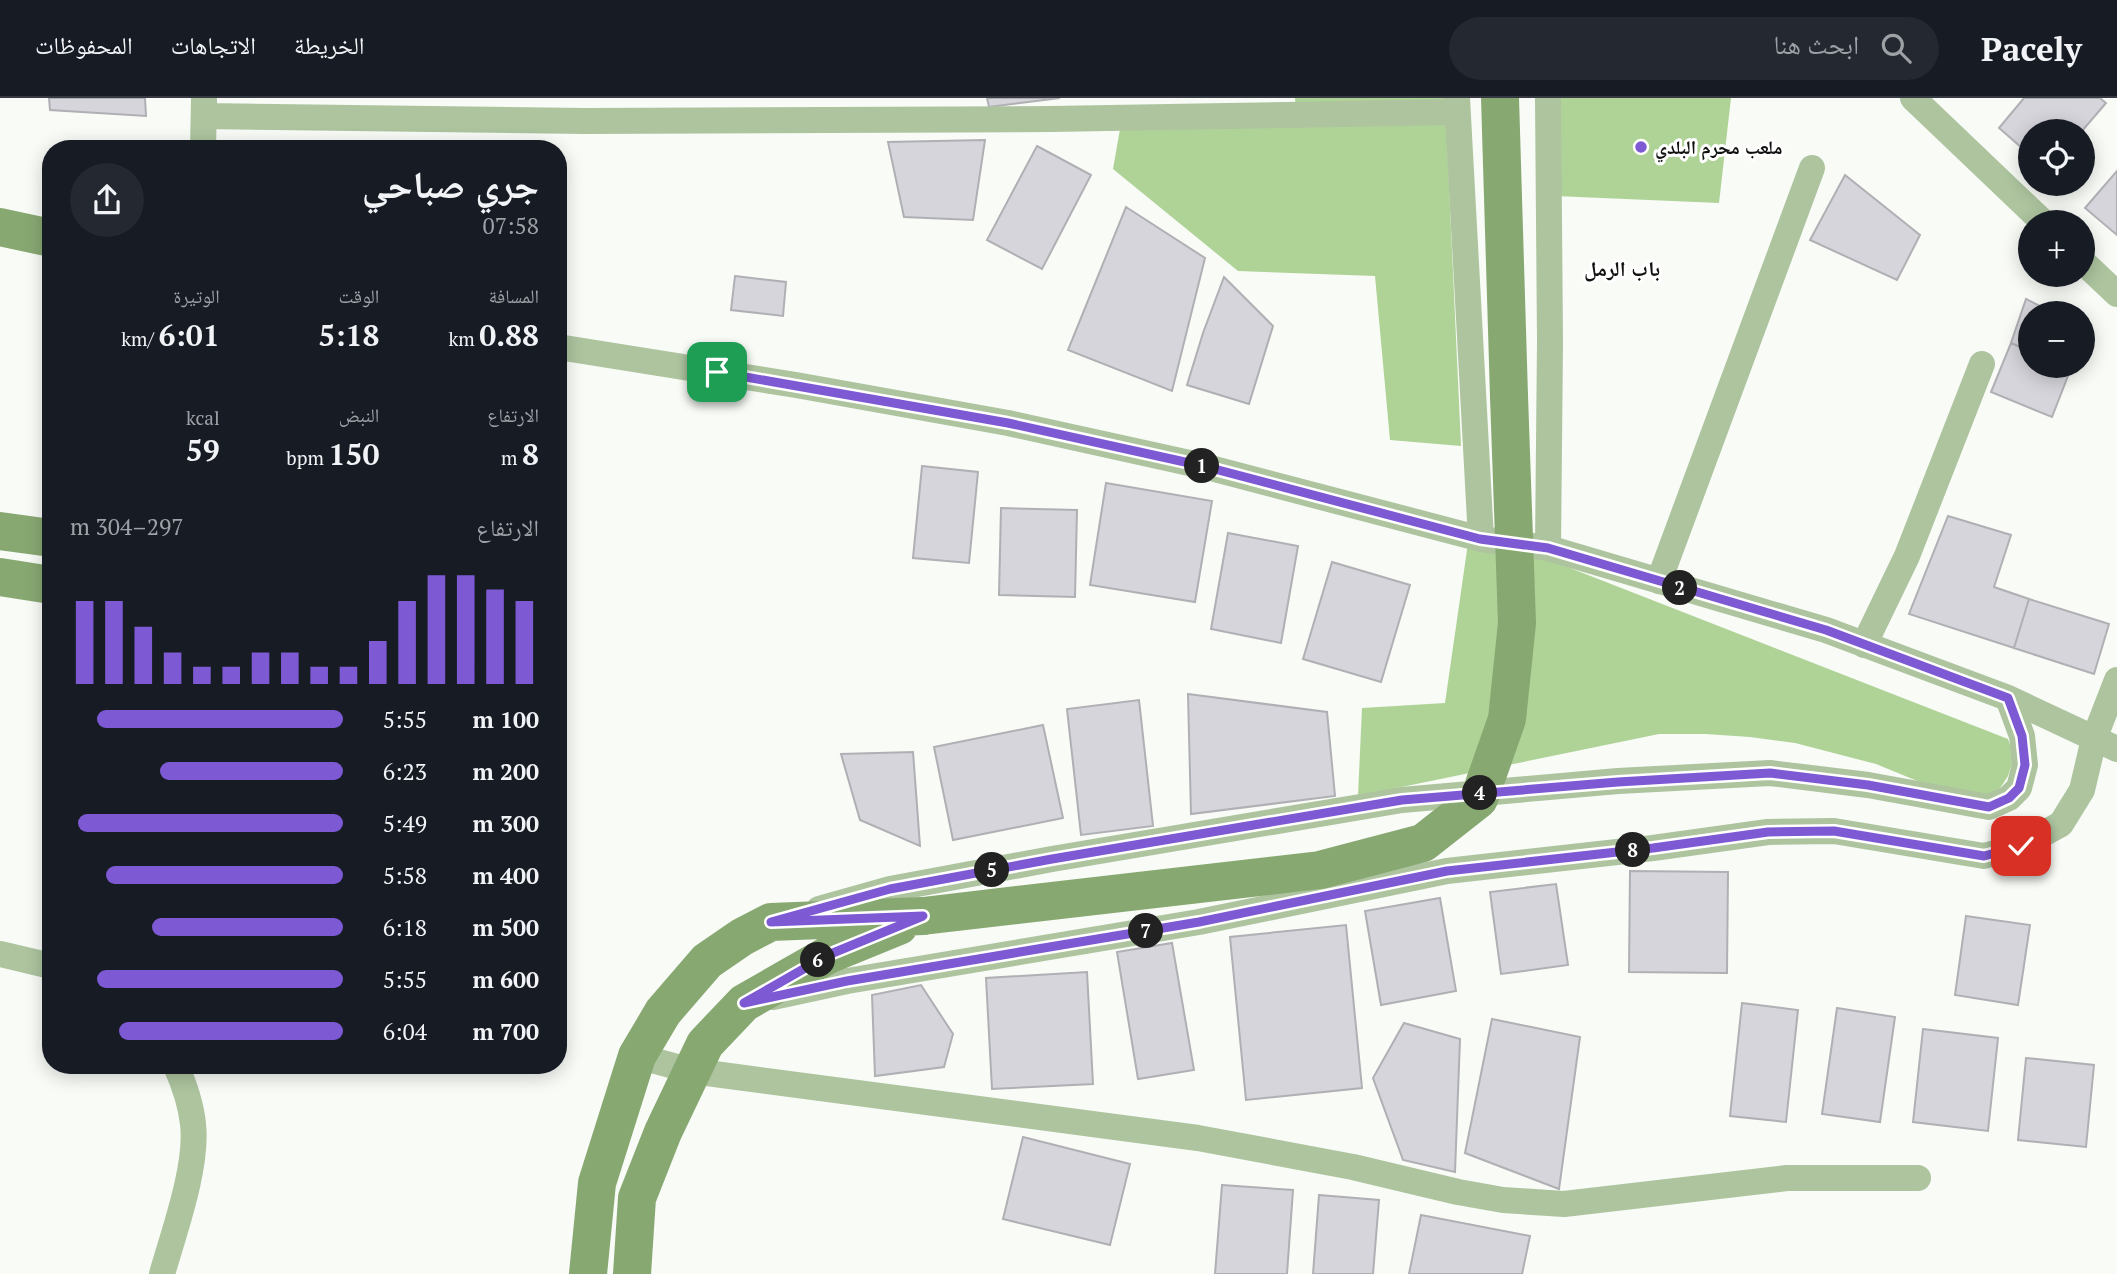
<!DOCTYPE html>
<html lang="ar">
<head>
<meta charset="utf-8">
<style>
	:root { --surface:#171b24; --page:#242831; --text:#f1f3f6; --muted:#9ea1a6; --line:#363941; --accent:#7d5ad4 }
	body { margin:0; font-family:"PT Serif","Noto Naskh Arabic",serif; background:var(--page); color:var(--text); direction:rtl; height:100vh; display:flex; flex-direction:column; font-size:26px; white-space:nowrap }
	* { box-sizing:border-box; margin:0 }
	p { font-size:23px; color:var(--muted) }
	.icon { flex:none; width:38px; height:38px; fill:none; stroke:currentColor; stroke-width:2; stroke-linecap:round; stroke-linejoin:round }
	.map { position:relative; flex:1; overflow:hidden; direction:ltr }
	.details { position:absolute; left:42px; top:42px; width:525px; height:934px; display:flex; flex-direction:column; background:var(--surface); border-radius:28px; box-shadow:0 4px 18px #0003; direction:rtl }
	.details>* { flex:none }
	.buttons { position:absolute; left:2018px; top:21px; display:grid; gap:14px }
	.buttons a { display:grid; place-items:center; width:77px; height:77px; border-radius:50%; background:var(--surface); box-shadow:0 4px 18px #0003; font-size:35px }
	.pin { position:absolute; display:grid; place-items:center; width:60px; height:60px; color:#fff; margin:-30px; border-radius:14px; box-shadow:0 4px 10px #0006 }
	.km { position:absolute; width:35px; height:35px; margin:-18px; border-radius:50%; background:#222; color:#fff; font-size:19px; line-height:35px; text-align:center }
	.round { display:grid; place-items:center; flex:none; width:74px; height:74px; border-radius:37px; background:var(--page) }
	.head { display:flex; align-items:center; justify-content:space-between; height:119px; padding:0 28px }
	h1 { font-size:38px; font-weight:700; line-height:52px }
	.stats { display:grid; grid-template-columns:repeat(3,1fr); gap:10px; height:119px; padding:7px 28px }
	.stats div { display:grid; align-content:center }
	.stats b { font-size:30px; font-weight:700 }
	.stats small { font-size:19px; font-weight:400 }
	.stats p { font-size:19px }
	.chart { height:196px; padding:14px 28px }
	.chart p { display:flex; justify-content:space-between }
	.chart svg { width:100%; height:126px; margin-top:7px; stroke:var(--accent); stroke-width:6 }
	ul { padding:0 28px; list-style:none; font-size:23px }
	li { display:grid; grid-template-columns:112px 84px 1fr; align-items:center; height:52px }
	li i { height:18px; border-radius:9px; background:var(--accent) }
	header { display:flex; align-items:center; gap:42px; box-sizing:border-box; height:98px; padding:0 35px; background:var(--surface); border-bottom:2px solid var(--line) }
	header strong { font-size:33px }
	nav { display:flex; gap:38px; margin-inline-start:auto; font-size:24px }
	.search { width:490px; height:63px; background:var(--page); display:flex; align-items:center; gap:18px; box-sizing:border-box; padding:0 24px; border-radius:38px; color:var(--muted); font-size:26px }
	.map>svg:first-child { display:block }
	.green { fill:#afd397 }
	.building { fill:#d6d5db; stroke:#b0afb4; stroke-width:2 }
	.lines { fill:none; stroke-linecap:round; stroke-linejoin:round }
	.street { stroke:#adc49f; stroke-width:26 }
	.secondary { stroke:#88a872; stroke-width:38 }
	.secondary-bridge { stroke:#88a872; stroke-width:38 }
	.route-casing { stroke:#fff; stroke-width:14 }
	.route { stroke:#7d5ad4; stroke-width:9 }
	.poi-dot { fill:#7d5ad4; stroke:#fff; stroke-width:2.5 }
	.labels { text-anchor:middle; stroke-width:6; stroke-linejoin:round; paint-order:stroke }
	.poi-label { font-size:19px; font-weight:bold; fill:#121311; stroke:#fff; text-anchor:start }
	.neighbourhood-label { font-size:21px; font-weight:bold; fill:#121311; stroke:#fff }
</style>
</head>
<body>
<header>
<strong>Pacely</strong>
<div class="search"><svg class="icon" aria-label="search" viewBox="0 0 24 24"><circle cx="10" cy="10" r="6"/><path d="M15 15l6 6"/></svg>ابحث هنا</div>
<nav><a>الخريطة</a><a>الاتجاهات</a><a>المحفوظات</a></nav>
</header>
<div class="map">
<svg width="2117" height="1176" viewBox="0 0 2117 1176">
	<rect width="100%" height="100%" fill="#f8fbf6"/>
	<path class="green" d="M1295,0H1445L1461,348L1390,342L1375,178L1238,173L1113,71L1123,14H1296Z
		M1556,0H1731L1719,105L1555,98Z
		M1470,431L2008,641L2012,653V666L2008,678L2001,689L1989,697L1949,696L1876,666L1795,645L1750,639L1705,636H1659L1358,698L1362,610L1445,605Z"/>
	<path class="building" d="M49,0H145L146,18L50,12Z
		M987,0H1060L989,9Z
		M2024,0H2100L2106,5L2082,33H2030V57L1999,30Z
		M985,42L973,122L904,119L888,44Z
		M1037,48L1091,77L1042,171L987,142Z
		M2117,73V137L2085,110Z
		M1845,77L1920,137L1897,182L1810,142Z
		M1126,109L1205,160L1172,293L1068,252Z
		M735,178L786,184L783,218L731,212Z
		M1224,179L1273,228L1249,306L1187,287L1203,235Z
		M2026,201L2054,215H2030V253L2011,245Z
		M2082,229L2090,233L2082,249Z
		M2011,245L2030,253V268H2065L2071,270L2052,319L1991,294Z
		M922,368L978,374L969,465L913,460Z
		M1106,385L1212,403L1195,504L1090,487Z
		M1001,410L1077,412L1075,499L999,497Z
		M1948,418L2011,437L1994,489L2029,501L2014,550L1909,516Z
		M1228,435L1298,448L1281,545L1211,531Z
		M1332,464L1410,487L1381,584L1303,561Z
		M2029,501L2109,526L2094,576L2014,550Z
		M1188,596L1327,614L1335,698L1191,716Z
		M1139,602L1153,728L1081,737L1067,611Z
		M1043,627L1063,720L953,742L934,649Z
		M913,654L920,748L860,722L841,656Z
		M1630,773L1728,774L1727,875L1629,874Z
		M1556,786L1568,867L1501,876L1490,794Z
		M1440,800L1456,893L1381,907L1365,813Z
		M1966,818L2030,827L2018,907L1955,897Z
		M1346,827L1362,990L1246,1002L1230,839Z
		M1172,845L1194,972L1138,981L1117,854Z
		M1087,874L1093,986L992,991L986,880Z
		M921,887L953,936L944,969L875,978L872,897Z
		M1742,905L1798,912L1786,1024L1730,1018Z
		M1837,910L1895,919L1880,1024L1822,1016Z
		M1492,921L1580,939L1559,1091L1465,1055Z
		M1404,925L1460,941L1455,1074L1403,1062L1373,980Z
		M1923,931L1998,940L1988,1033L1913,1024Z
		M2026,960L2094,967L2086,1049L2018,1042Z
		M1023,1039L1130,1066L1110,1147L1003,1121Z
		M1222,1087L1293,1092L1287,1176H1215Z
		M1319,1097L1379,1102L1373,1176H1313Z
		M1421,1117L1530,1138L1522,1176H1409Z"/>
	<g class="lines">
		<path class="street" d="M1457,0L1481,441
			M1913,0L2043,124
			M204,18L585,23L1050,21L1457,14
			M203,51L204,2
			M2082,163L2117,196
			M558,249L796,287L1008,325L1203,368L1481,441L1548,450L1826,532L2008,600L2117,651
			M1548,450L1550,243L1548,0
			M1659,483L1812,70
			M1864,547L1907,458L1982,266
			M819,811L890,791L1052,761L1402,702L1618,683L1770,675L1868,687L1989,709L2009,700L2019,690L2025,667L2022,638L2008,600
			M0,856L51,868
			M773,899L847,883L1199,824L1447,773L1653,750L1768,734L1834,733L1984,758L2021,748L2061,726L2082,692L2094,641L2117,582
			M637,958L692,973L1198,1040L1353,1069L1458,1094L1503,1102L1564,1106L1787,1080H1918
			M162,1176C174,1134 198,1068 193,1026C191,1006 184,986 176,968"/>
		<path class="secondary" d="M1500,0L1509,298
			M0,129L51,140
			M0,433L51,440
			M0,479L51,487
			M588,1176L597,1085L637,958L663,914L707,863L742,839L771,824L923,818
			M632,1176L637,1100L663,1034L705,946L744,905L828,857L899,828"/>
		<path class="secondary-bridge" d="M923,818L1320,772L1423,745L1479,701L1507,621L1517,525L1509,298"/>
	</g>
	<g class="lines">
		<defs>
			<path id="route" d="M717,274L1008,325L1203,368L1480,441L1548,450L1826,532L2008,600L2022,638L2025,667L2019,690L2009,700L1989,709L1868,687L1770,675L1618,684L1402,702L1052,761L890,791L771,824L923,818L828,857L744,905L847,883L1199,824L1447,773L1653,750L1768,734L1834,733L1984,758L2021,748"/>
		</defs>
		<use href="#route" class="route-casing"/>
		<use href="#route" class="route"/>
	</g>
	<circle class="poi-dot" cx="1641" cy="49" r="7"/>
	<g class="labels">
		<g class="poi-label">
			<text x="1655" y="56">ملعب محرم البلدي</text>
		</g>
		<g class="neighbourhood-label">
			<text x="1622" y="178">باب الرمل</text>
		</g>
	</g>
</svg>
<div class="buttons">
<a><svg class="icon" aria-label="locate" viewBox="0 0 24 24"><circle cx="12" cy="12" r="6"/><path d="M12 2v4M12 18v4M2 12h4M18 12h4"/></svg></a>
<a>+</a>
<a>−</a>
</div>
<div class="pin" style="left:717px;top:274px;background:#1e9e55"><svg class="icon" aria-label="arrive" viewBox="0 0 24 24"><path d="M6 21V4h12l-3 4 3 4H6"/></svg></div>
<div class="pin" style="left:2021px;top:748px;background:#d93025"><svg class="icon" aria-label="check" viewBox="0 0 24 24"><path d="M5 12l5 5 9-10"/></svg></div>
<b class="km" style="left:1202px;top:368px">1</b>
<b class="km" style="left:1680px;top:490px">2</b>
<b class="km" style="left:1480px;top:695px">4</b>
<b class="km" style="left:992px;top:772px">5</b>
<b class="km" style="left:818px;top:862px">6</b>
<b class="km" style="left:1146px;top:833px">7</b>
<b class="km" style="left:1633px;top:752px">8</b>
<section class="details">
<div class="head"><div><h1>جري صباحي</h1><p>07:58</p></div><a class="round"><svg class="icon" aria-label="share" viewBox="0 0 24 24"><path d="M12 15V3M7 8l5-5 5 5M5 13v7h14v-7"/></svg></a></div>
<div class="stats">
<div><p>المسافة</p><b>0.88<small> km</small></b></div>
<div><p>الوقت</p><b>5:18</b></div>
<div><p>الوتيرة</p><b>6:01<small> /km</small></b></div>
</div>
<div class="stats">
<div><p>الارتفاع</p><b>8<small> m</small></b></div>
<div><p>النبض</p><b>150<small> bpm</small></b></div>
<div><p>kcal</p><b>59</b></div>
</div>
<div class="chart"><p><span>الارتفاع</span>297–304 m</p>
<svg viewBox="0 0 160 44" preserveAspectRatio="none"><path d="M5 44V15M15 44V15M25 44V24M35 44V33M45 44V38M55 44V38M65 44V33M75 44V33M85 44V38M95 44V38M105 44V29M115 44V15M125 44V6M135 44V6M145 44V11M155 44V15"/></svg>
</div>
<ul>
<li><b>100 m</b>5:55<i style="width:90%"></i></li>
<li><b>200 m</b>6:23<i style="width:67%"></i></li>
<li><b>300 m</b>5:49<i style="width:97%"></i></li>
<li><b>400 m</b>5:58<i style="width:87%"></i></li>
<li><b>500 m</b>6:18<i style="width:70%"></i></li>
<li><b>600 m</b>5:55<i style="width:90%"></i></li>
<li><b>700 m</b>6:04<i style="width:82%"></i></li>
</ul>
</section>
</div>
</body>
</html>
